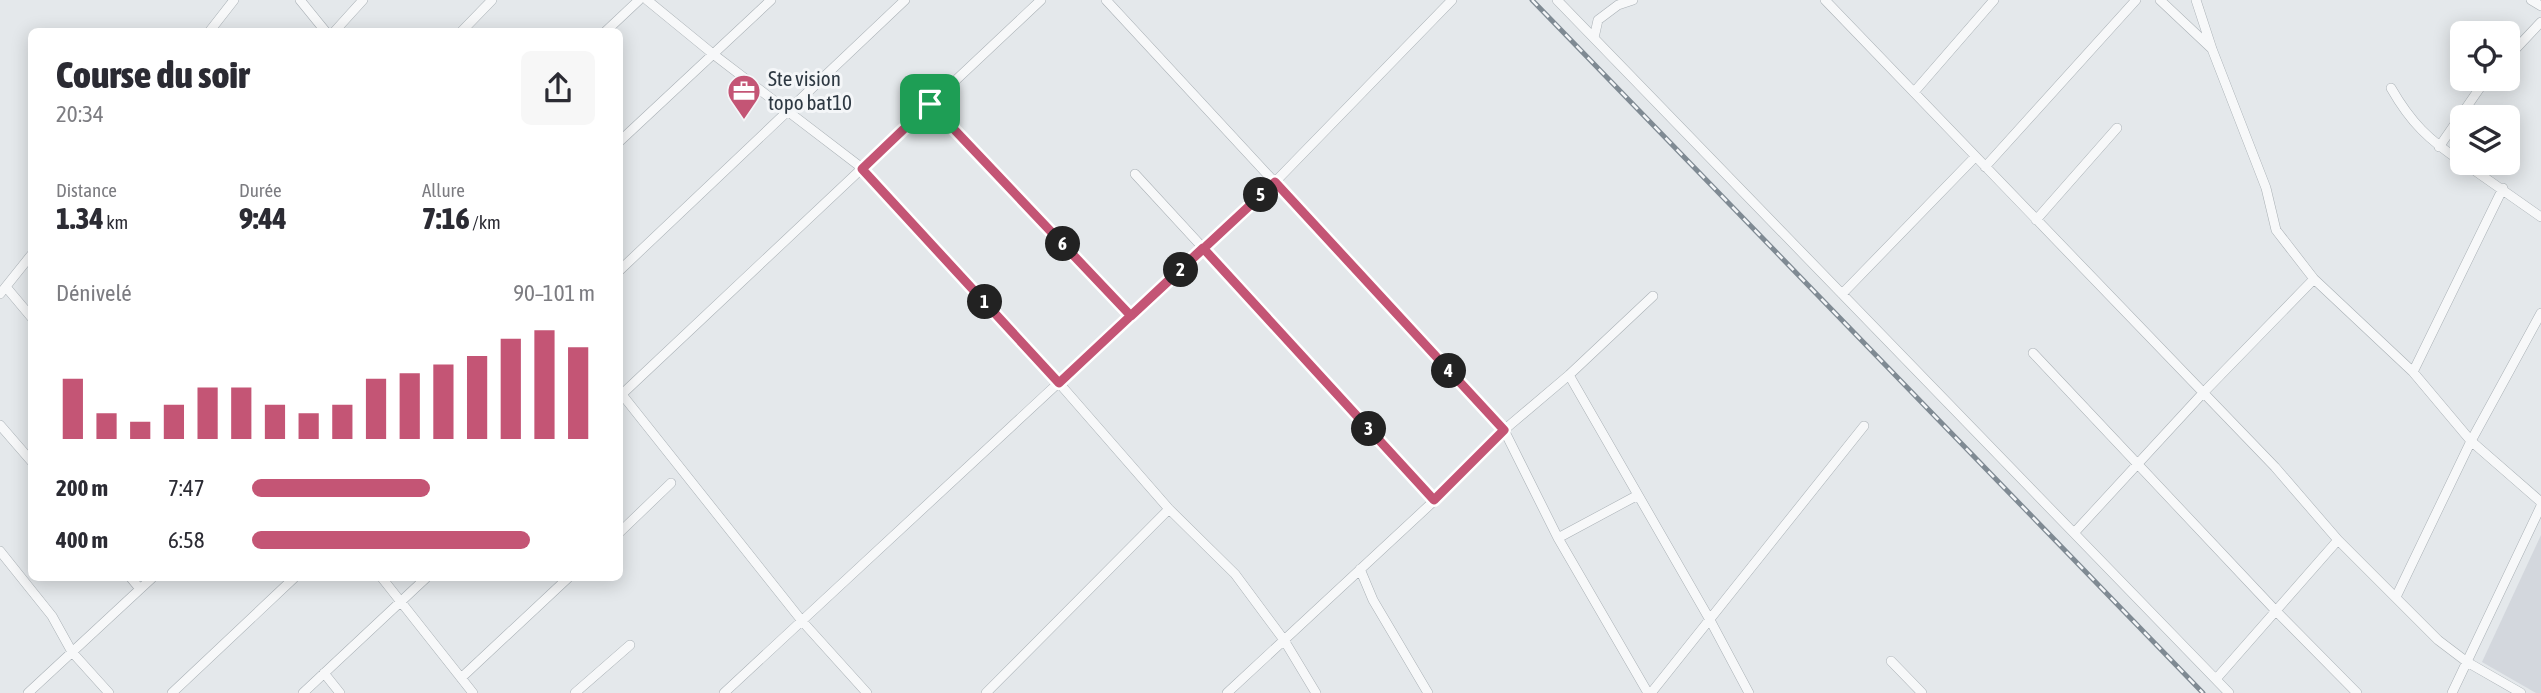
<!DOCTYPE html>
<html lang="fr">
<head>
<meta charset="utf-8">
<style>
	:root { --surface:#fff; --page:#f7f7f7; --text:#2b2b33; --muted:#7c7c81; --accent:#c45575 }
	body { margin:0; font-family:"Asap Condensed",sans-serif; background:var(--page); color:var(--text); height:100vh; display:flex; flex-direction:column; font-size:26px; white-space:nowrap }
	* { box-sizing:border-box; margin:0 }
	p { font-size:23px; color:var(--muted) }
	.icon { flex:none; width:38px; height:38px; fill:none; stroke:currentColor; stroke-width:2; stroke-linecap:round; stroke-linejoin:round }
	.map { position:relative; flex:1; overflow:hidden }
	.panel { position:absolute; left:28px; top:28px; width:595px; height:553px; display:flex; flex-direction:column; background:var(--surface); border-radius:10px; box-shadow:0 4px 18px #0003 }
	.panel>* { flex:none }
	.tools { position:absolute; left:2450px; top:21px; display:grid; gap:14px }
	.tools a { display:grid; place-items:center; width:70px; height:70px; border-radius:10px; background:var(--surface); box-shadow:0 4px 18px #0003; font-size:35px }
	.pin { position:absolute; display:grid; place-items:center; width:60px; height:60px; color:#fff; margin:-30px; border-radius:14px; box-shadow:0 4px 10px #0006 }
	.km { position:absolute; width:35px; height:35px; margin:-18px; border-radius:50%; background:#222; color:#fff; font-size:19px; line-height:35px; text-align:center }
	.round { display:grid; place-items:center; flex:none; width:74px; height:74px; border-radius:10px; background:var(--page) }
	.summary { display:flex; align-items:center; justify-content:space-between; height:119px; padding:0 28px }
	h1 { font-size:38px; font-weight:800; line-height:52px }
	.figures { display:grid; grid-template-columns:repeat(3,1fr); gap:10px; height:119px; padding:7px 28px }
	.figures div { display:grid; align-content:center }
	.figures b { font-size:30px; font-weight:800 }
	.figures small { font-size:19px; font-weight:400 }
	.figures p { font-size:19px }
	.chart { height:196px; padding:14px 28px }
	.chart p { display:flex; justify-content:space-between }
	.chart svg { width:100%; height:126px; margin-top:7px; stroke:var(--accent); stroke-width:6 }
	ul { padding:0 28px; list-style:none; font-size:23px }
	li { display:grid; grid-template-columns:112px 84px 1fr; align-items:center; height:52px }
	li i { height:18px; border-radius:9px; background:var(--accent) }
	.map>svg:first-child { display:block }
	.built { fill:#d3d7dd }
	.lines { fill:none; stroke-linecap:round; stroke-linejoin:round }
	.minor-casing { stroke:#a9b0b5; stroke-width:10 }
	.minor { stroke:#f7f8f9; stroke-width:9 }
	.rail-casing { stroke:#7f8a93; stroke-width:5 }
	.rail { stroke:#f4f6f8; stroke-width:2.5; stroke-dasharray:8; stroke-linecap:butt }
	.route-casing { stroke:#fff; stroke-width:14 }
	.route { stroke:#c45575; stroke-width:9 }
	.labels { text-anchor:middle; stroke-width:6; stroke-linejoin:round; paint-order:stroke }
	.poi-label { font-size:21px; fill:#2d3842; stroke:#f4f6f8; text-anchor:start }
</style>
</head>
<body>
<div class="map">
<svg width="2541" height="693" viewBox="0 0 2541 693">
	<rect width="100%" height="100%" fill="#e4e8eb"/>
	<path class="built" d="M2541,535V693H2536L2482,662Z"/>
	<g class="lines">
		<defs>
			<path id="minor" d="M300,0L326,32
				M647,0L713,54L862,168L1059,383L1169,509L1235,574L1284,640L1316,693
				M1106,0L1504,430L1558,538L1648,693
				M1557,0L2229,693
				M1825,0L2275,467L2338,540L2438,640L2467,662L2521,693
				M2160,0L2211,48
				M2196,0L2212,49L2266,188L2276,230L2314,279L2413,372L2471,441L2541,502
				M2531,0L2541,6
				M209,32L234,0
				M334,32L363,0
				M461,32L492,0
				M605,32L639,0
				M1594,38L1598,20L1618,5L1633,0
				M2508,57L2541,22
				M2391,88C2411,123 2429,140 2462,162
				M1915,91L1994,0
				M930,104L1131,316
				M620,141L771,0
				M2439,147L2486,79
				M2464,163L2541,217
				M1985,167L2136,0
				M1135,174L1435,500
				M2036,220L2117,128
				M620,270L905,0
				M6,287L32,318
				M0,294L32,254
				M1842,294L1975,157
				M2033,353L2276,611L2357,693
				M2413,372L2503,188
				M1569,375L1710,620L1749,693
				M620,392L802,621L867,693
				M620,396L1041,0
				M0,425L32,462
				M620,532L671,483
				M2074,533L2203,393L2314,279
				M1558,538L1638,495
				M0,551L52,616L72,652L109,693
				M1360,569L1373,600L1428,693
				M131,578L140,589
				M382,578L473,693
				M2396,597L2471,441L2541,313
				M1891,661L1922,693
				M324,673L340,693
				M461,678L568,578
				M2216,679L2338,540
				M28,693L152,578
				M172,693L294,578
				M303,693L426,578
				M575,693L630,645
				M724,693L1275,182L1452,0
				M986,693L1169,509
				M1227,693L1435,500L1504,430L1569,375L1653,296
				M1651,693L1864,426
				M2452,693L2541,506"/>
		</defs>
		<use href="#minor" class="minor-casing"/>
		<use href="#minor" class="minor"/>
		<defs>
			<path id="rail" d="M1532,0L2203,693"/>
		</defs>
		<use href="#rail" class="rail-casing"/>
		<use href="#rail" class="rail"/>
	</g>
	<g class="lines">
		<defs>
			<path id="route" d="M930,104L862,169L1059,383C1107,338 1155,293 1203,248L1434,500L1504,430L1275,182L1131,316L930,104"/>
		</defs>
		<use href="#route" class="route-casing"/>
		<use href="#route" class="route"/>
	</g>
	<defs>
		<symbol id="office-pin" viewBox="-11 -11 22 30"><path d="M0 17L-7.5 6A9.5 9.5 0 1 1 7.5 6Z" fill="#c45575" stroke="#f4f6f8"/><path d="M-6-3h4V-5.5h4V-3h4V5H-6ZM-1-4.5V-3h2v-1.5ZM-6 0V1H6V0Z" fill="#fff"/></symbol>
	</defs>
	<g fill-rule="evenodd">
		<use href="#office-pin" x="725" y="72" width="38" height="52"/>
	</g>
	<g class="labels">
		<g class="poi-label">
			<text x="768" y="86">Ste vision<tspan x="768" dy="24">topo bat10</tspan></text>
		</g>
	</g>
</svg>
<div class="tools">
<a><svg class="icon" aria-label="locate" viewBox="0 0 24 24"><circle cx="12" cy="12" r="6"/><path d="M12 2v4M12 18v4M2 12h4M18 12h4"/></svg></a>
<a><svg class="icon" aria-label="layers" viewBox="0 0 24 24"><path d="M12 4l9 5-9 5-9-5zM3 14l9 5 9-5"/></svg></a>
</div>
<div class="pin" style="left:930px;top:104px;background:#1e9e55"><svg class="icon" aria-label="arrive" viewBox="0 0 24 24"><path d="M6 21V4h12l-3 4 3 4H6"/></svg></div>
<b class="km" style="left:985px;top:302px">1</b>
<b class="km" style="left:1181px;top:270px">2</b>
<b class="km" style="left:1369px;top:429px">3</b>
<b class="km" style="left:1449px;top:371px">4</b>
<b class="km" style="left:1261px;top:195px">5</b>
<b class="km" style="left:1063px;top:244px">6</b>
<section class="panel">
<div class="summary"><div><h1>Course du soir</h1><p>20:34</p></div><a class="round"><svg class="icon" aria-label="share" viewBox="0 0 24 24"><path d="M12 15V3M7 8l5-5 5 5M5 13v7h14v-7"/></svg></a></div>
<div class="figures">
<div><p>Distance</p><b>1.34<small> km</small></b></div>
<div><p>Durée</p><b>9:44</b></div>
<div><p>Allure</p><b>7:16<small> /km</small></b></div>
</div>
<div class="chart"><p><span>Dénivelé</span>90–101 m</p>
<svg viewBox="0 0 160 44" preserveAspectRatio="none"><path d="M5 44V23M15 44V35M25 44V38M35 44V32M45 44V26M55 44V26M65 44V32M75 44V35M85 44V32M95 44V23M105 44V21M115 44V18M125 44V15M135 44V9M145 44V6M155 44V12"/></svg>
</div>
<ul>
<li><b>200 m</b>7:47<i style="width:52%"></i></li>
<li><b>400 m</b>6:58<i style="width:81%"></i></li>
</ul>
</section>
</div>
</body>
</html>
